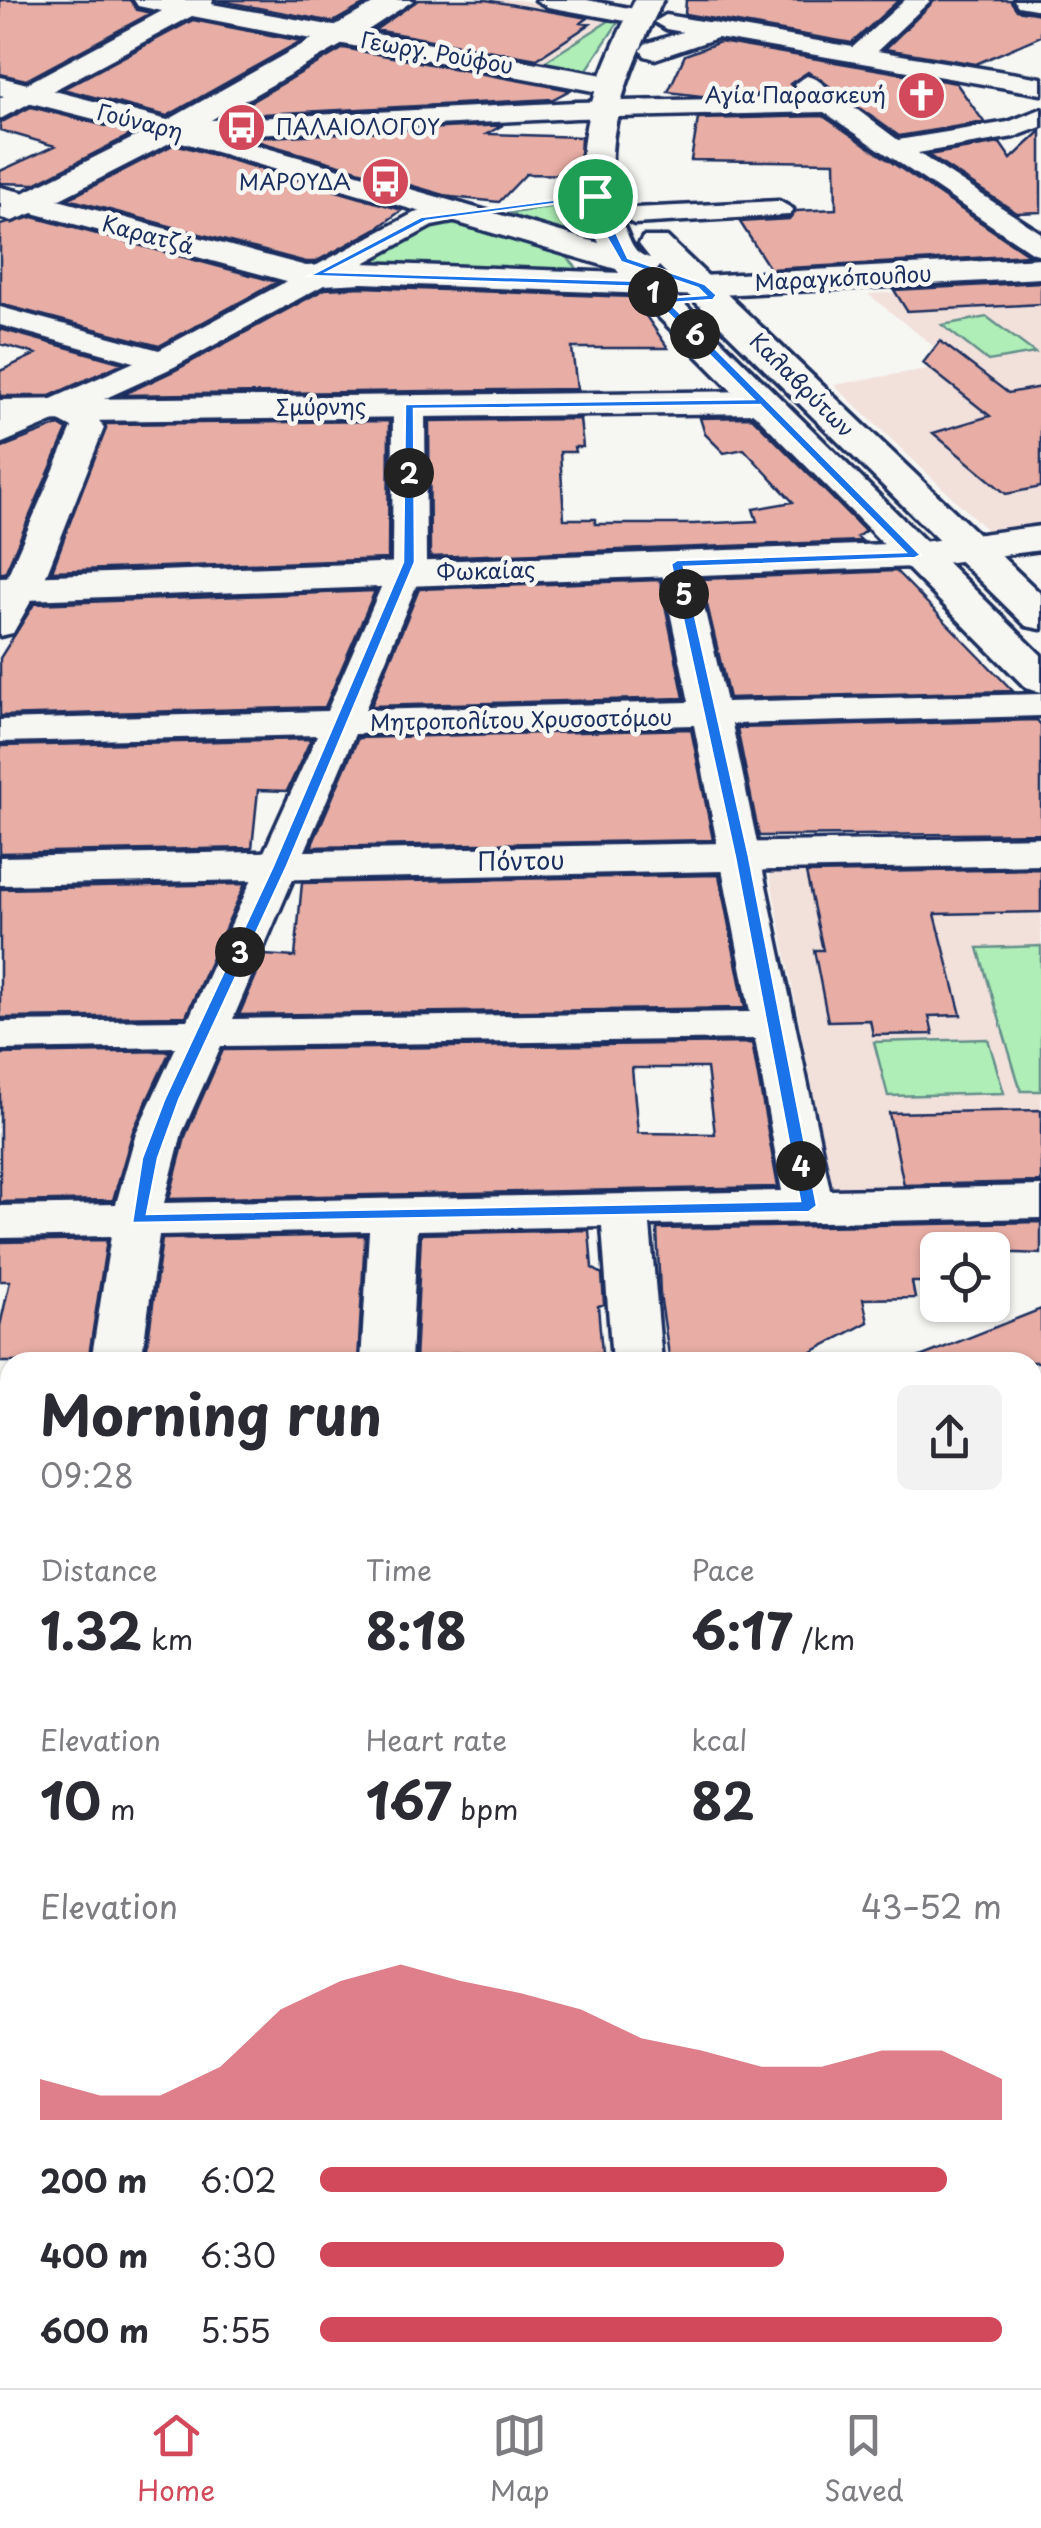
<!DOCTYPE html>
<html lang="en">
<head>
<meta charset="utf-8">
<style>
	:root { --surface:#fff; --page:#f2f2f3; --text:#2b2b33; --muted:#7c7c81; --line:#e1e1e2; --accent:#d1495b }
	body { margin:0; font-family:"Playpen Sans",sans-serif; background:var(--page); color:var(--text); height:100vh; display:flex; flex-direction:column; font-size:38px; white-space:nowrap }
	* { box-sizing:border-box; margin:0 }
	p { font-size:32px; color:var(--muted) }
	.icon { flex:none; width:55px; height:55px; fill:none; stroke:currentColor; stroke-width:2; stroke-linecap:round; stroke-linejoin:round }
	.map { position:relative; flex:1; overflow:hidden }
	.panel { position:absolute; left:0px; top:1352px; width:1042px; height:1038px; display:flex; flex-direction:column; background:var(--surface); border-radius:30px 30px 0 0; box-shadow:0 2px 8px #0004 }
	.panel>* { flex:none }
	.fabs { position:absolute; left:920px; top:1232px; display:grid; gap:20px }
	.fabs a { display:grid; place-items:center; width:90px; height:90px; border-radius:15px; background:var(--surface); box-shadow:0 2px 8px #0004; font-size:50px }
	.pin { position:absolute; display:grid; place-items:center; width:85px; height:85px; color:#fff; margin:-42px; border:5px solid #fff; border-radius:50%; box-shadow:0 2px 10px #0007 }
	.km { position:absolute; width:50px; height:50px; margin:-25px; border-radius:50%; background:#222; color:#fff; font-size:28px; line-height:50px; text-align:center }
	.round { display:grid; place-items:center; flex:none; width:105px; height:105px; border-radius:15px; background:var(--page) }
	.overview { display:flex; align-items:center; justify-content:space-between; height:170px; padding:0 40px }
	h1 { font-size:55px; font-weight:700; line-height:75px }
	.stats { display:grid; grid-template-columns:repeat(3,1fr); gap:15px; height:170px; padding:10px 40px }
	.stats div { display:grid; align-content:center }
	.stats b { font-size:50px; font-weight:700 }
	.stats small { font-size:28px; font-weight:400 }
	.stats p { font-size:28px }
	.chart { height:280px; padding:20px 40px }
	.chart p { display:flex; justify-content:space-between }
	.chart svg { width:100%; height:180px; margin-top:10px; fill:var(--accent); opacity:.7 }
	ul { padding:0 40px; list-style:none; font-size:32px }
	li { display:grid; grid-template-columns:160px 120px 1fr; align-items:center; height:75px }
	li i { height:25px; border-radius:12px; background:var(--accent) }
	.menu { display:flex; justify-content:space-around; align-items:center; height:140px; border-top:2px solid var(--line); background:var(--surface); font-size:28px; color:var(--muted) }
	.menu a { display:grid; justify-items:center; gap:5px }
	.menu .active { color:var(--accent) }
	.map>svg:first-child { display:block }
	.built { fill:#f2e0db }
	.green { fill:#afefb7; stroke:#658f8a; stroke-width:2.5 }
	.building { fill:#e8aea5; stroke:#1b2f5e; stroke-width:2.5; fill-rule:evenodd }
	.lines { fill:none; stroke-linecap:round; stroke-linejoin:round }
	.street-casing { stroke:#1b2f5e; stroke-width:7 }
	.secondary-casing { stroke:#1b2f5e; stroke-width:7 }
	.primary-casing { stroke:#1b2f5e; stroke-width:7 }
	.street { fill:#f6f6f2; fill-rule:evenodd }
	.secondary { fill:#f6f6f2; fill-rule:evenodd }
	.primary { fill:#f6f6f2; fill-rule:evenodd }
	.route { fill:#1a73e8; stroke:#fff; stroke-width:2.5; fill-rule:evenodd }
	.labels { text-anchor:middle; stroke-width:9; stroke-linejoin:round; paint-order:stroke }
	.far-street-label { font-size:22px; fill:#1b2f5e; stroke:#f6f6f2 }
	.far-poi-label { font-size:22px; fill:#1b2f5e; stroke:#f6f6f2; text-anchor:end }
	.street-label { font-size:25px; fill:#1b2f5e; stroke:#f6f6f2 }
</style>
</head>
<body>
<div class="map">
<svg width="1041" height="2388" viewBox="0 0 1041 2388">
	<rect width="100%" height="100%" fill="#f6f6f2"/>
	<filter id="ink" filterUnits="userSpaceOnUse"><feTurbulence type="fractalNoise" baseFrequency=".01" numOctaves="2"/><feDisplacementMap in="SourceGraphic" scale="20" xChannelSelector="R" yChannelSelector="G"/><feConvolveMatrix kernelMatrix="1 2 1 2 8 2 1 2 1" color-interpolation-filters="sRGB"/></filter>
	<g filter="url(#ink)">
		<path class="built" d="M420,0H519L615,17L538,66L364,33Z
			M1041,285V522L989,532L834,385L956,364L868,294Z
			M1041,865V1184L833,1189L769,871Z"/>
		<path class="green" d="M615,17L621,18L584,74L538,66Z
			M580,202L583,236L507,214Z
			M458,221L567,257L582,274L362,267L427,229Z
			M987,317L1035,353L988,361L942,325Z
			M1041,946V1091H1021L978,948Z
			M988,1039L1004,1093L888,1096L874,1042Z"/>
		<path class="building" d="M0,0H130L137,10L151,13L26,80L0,74Z
			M216,0H372L333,22Z
			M418,0H486L588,18L581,23L590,24L537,59L375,30Z
			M686,0H899L852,43L685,14Z
			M935,0H1010L1017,10L1041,14V36L976,64L885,49Z
			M193,20L301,41L167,116L63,89Z
			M720,42L956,83L984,122L899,136L808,72L790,84L798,93L701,96L668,92L685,55Z
			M344,48L570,90L553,99L226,116Z
			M31,107L134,133L34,184L0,183V171L55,146L0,130V123Z
			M823,116L1029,255L770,269L740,222L789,219L796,211L836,209L835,162L691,160L698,119Z
			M503,125L487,134L581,137L579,175L526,174L499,202L451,197L246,138Z
			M1041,131V212L1017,213L928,155L1000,143L1011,159Z
			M175,144L402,210L379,227L315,262H306L68,199Z
			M33,217L277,282L159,346L0,304V225Z
			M1041,282V304L907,311L894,290Z
			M362,287L633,297L668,348H572L577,389L122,395L176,370L325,289Z
			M0,329L123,363L50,396H0V371L36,354L0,344Z
			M940,341L1008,393L1041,387V487L1006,494L933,433L990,416L923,363Z
			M752,417L865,531L857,537L862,541L430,557L429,421L580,419L583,447H574L575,452H560L564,519H595V524H693L757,521L753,509L793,502L744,449L724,453L705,434L700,418Z
			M389,421L388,559L52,571L106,424Z
			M59,425L67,430L5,573H0V448Z
			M896,571L1013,691L729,698L701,579Z
			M660,580L684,698L371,706L419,589Z
			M375,591L325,707L0,716V658L34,604Z
			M1037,720L1041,725V833L759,836L737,728Z
			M691,729L713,840L311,847L358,738Z
			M311,739L287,791L258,790L252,848L0,853V746Z
			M1041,869V912L935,914L961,1015L929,1016L933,1034L873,1035L870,1020L828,1021L814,950H823L806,873Z
			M719,875L745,1008L239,1015L265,955L295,957L302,883Z
			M245,884L186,1016L0,1018V889Z
			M752,1043L778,1187L169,1199L186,1134L223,1050ZM632,1068H707L715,1134L638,1133Z
			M170,1051L133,1131L113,1200L0,1202V1054Z
			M1041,1110V1182L904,1185L889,1113Z
			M1041,1222V1254L938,1250V1282H912L915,1298L863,1299L868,1322L793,1362H670L660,1294L657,1229Z
			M589,1230L592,1268L602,1274L604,1304L598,1306L602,1353H452V1362H415L421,1234Z
			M365,1235L358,1362H145L162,1239Z
			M107,1240L88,1362H0V1326L10,1281H0V1242Z
			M1041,1309V1362H911L910,1361Z"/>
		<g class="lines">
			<defs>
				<path id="street" d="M536,0H587L650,12L654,17L642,24L548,7Z
					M905,0H931L877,51L1041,78V94L666,29L654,22L666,15L853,47Z
					M807,76L816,79L898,140L1008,122L1041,109V127L1014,137L918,153L1041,233V255L1031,252L824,112L576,118L172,138L159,130L172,122L576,102L807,97L794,84Z
					M0,187L38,196L42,202L28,210L0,203Z
					M779,201L793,209L789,215L634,224L620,216L634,208Z
					M463,204L477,212L473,218L432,226L174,367L84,408L92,410L104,428L47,573L13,633L0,636V593L72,428L57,420L0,444V422L134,362L0,325V307L159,350L414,213Z
					M409,396L420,399L425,406L426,562L365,710L689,702L660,564L665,557L677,554L689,557L694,564L726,702L1041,694V716L732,724L830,1190L1041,1186V1218L650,1225L662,1362H612L602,1226L417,1230L411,1362H361L369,1231L159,1235L141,1362H91L111,1236L0,1238V1206L116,1204L136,1133L176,1047L0,1050V1022L188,1020L317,735L0,742V720L327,711L392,562L393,406L398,399ZM694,725L750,1012L233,1019L355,734ZM755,1039L782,1191L164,1203L182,1133L221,1046Z
					M0,1523H10V1565H0Z
					M0,1932H10V1986H0Z
					M10,2049V2179L0,2183V2052Z
					M1041,2311V2388H1021L1006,2380H1032V2314Z"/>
				<path id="secondary" d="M134,0H213L212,4L334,26L380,0H414L365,32L609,76L619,79L624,85L619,91L609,94L343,44L183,136L58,200L306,266L362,263L701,276L1041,258V278L701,296L362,283L305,286L33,213L12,221L1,218V204L161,124L312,39L192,16L0,119V98L162,11L138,6Z
					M1014,0H1041V10L1018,6Z
					M762,391L775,394L780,402L775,410L762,413L0,422V400Z
					M1041,526V550L915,567L0,601V577L915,543Z
					M1041,837V865L0,885V857Z"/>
				<path id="primary" d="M635,0H663C629,70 590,154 626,231C632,245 635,254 650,258L639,244L643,237H667L1041,594V629L1026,626L659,266L654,273L657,277L1041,655V692L1026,688L633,291L616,269L161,136L0,95V77L183,124L599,243C560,158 596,78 635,0Z
					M713,22L727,30L723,36L655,59L645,56L641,50L645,44Z
					M1041,1488V1542L1032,1544V1490Z
					M250,2380H335L332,2388H247Z"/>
			</defs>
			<use href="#street" class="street-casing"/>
			<use href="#secondary" class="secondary-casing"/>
			<use href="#primary" class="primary-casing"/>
			<use href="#street" class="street"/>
			<use href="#secondary" class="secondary"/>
			<use href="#primary" class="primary"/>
		</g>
	</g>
	<path class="route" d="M598,194L628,258L705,284L717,295L713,300L670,303L921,555L915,558L684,567L749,857L817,1206L809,1212L132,1223L142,1158L164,1100L273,866L403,562L405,404L753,399L642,287L309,276L421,217ZM591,199L602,229L621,262L698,288L705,295L664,298L645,281L328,272L426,221ZM760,405L905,552L677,560L671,564L735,857L800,1201L147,1214L158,1158L179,1100L287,866L415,562L414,409Z"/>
	<defs>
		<symbol id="church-disc" viewBox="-11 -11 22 22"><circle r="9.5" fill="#d1495b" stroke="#f6f6f2"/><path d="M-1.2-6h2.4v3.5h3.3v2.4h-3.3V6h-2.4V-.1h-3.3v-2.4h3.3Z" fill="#fff"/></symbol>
		<symbol id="bus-disc" viewBox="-11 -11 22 22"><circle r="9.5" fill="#d1495b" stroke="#f6f6f2"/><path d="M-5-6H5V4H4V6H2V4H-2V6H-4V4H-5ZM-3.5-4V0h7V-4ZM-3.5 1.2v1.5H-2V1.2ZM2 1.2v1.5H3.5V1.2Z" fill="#fff"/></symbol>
	</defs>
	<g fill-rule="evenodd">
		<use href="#church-disc" x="894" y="68" width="55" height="55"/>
		<use href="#bus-disc" x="214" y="100" width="55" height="55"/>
		<use href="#bus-disc" x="358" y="154" width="55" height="55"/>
	</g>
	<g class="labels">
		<g class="far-street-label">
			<text transform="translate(437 53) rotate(10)" y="8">Γεωργ. Ρούφου</text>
			<text transform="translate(140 122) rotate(14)" y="8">Γούναρη</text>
			<text transform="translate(148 235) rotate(15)" y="8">Καρατζά</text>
			<text transform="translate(843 278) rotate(-3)" y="8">Μαραγκόπουλου</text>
			<text transform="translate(802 385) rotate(45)" y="8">Καλαβρύτων</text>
			<text transform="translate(321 407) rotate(-1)" y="8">Σμύρνης</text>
			<text transform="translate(486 571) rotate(-2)" y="8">Φωκαίας</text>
			<text transform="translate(521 720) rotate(-1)" y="8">Μητροπολίτου Χρυσοστόμου</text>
		</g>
		<g class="far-poi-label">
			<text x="886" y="103">Αγία Παρασκευή</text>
			<text x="276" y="135" text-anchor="start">ΠΑΛΑΙΟΛΟΓΟΥ</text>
			<text x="351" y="190">ΜΑΡΟΥΔΑ</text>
		</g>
		<g class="street-label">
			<text transform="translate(521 861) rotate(-1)" y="9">Πόντου</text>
		</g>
	</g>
</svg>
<div class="fabs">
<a><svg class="icon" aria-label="locate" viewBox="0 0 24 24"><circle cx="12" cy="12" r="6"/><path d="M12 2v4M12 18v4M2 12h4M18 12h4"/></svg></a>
</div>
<div class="pin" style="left:595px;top:196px;background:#1e9e55"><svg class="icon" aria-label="arrive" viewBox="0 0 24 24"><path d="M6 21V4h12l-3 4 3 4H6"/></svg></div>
<b class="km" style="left:653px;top:292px">1</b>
<b class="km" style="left:409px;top:473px">2</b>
<b class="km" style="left:240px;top:952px">3</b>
<b class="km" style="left:801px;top:1166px">4</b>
<b class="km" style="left:684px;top:594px">5</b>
<b class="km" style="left:695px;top:334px">6</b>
<section class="panel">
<div class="overview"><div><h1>Morning run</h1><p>09:28</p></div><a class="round"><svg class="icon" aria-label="share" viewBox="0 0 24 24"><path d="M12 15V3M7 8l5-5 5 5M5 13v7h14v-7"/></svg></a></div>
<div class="stats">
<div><p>Distance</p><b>1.32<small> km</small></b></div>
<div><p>Time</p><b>8:18</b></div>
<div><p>Pace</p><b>6:17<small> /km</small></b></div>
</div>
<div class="stats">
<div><p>Elevation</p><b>10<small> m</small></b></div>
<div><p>Heart rate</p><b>167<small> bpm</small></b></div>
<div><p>kcal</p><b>82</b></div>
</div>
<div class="chart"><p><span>Elevation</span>43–52 m</p>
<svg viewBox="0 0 160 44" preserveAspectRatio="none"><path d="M0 44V34L10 38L20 38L30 31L40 17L50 10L60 6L70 10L80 13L90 17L100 24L110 27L120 31L130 31L140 27L150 27L160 34V44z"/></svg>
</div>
<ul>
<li><b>200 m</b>6:02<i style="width:92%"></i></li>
<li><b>400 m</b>6:30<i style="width:68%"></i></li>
<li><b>600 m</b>5:55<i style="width:100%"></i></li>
</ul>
</section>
</div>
<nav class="menu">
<a class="active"><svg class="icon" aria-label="home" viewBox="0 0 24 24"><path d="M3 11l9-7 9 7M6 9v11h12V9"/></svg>Home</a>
<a><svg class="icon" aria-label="map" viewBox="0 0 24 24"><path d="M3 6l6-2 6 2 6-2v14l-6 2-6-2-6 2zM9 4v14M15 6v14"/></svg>Map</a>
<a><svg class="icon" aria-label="saved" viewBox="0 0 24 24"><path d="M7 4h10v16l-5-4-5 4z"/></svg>Saved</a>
</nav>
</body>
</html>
